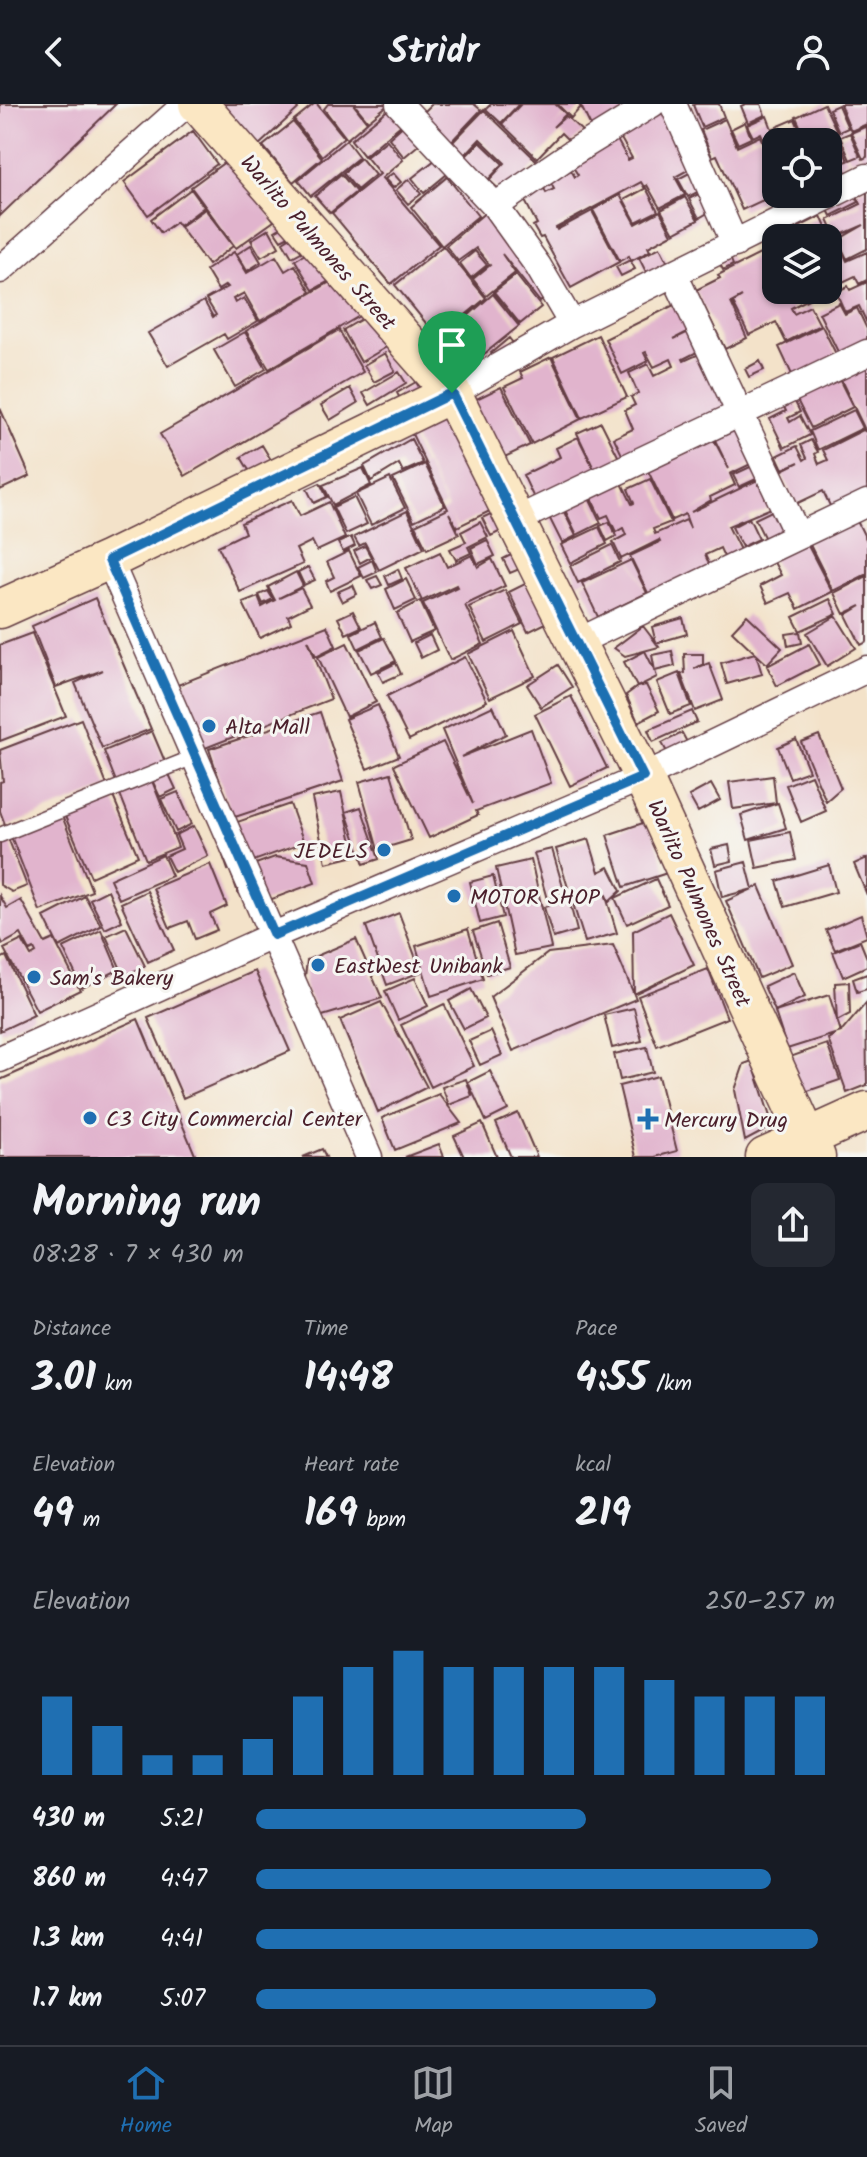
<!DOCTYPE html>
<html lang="en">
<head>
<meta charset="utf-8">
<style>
	:root { --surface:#171b24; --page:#242831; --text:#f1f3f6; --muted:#9ea1a6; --line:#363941; --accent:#1f6fb2 }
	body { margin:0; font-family:Kalam,sans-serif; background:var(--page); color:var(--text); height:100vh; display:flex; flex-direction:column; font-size:30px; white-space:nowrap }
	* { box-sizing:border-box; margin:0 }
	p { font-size:26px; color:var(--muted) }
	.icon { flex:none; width:44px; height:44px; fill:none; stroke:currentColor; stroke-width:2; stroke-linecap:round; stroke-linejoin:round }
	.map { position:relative; height:1053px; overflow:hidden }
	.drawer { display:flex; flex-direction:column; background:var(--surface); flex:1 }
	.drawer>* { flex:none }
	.buttons { position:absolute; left:762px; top:24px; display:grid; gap:16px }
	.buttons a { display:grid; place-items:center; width:80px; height:80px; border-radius:16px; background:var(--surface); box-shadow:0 2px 6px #0004; font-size:40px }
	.pin { position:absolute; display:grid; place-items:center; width:68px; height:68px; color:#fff; margin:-82px -34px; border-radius:50% 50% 50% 0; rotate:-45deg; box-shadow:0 0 8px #0007 }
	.pin .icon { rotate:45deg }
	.round { display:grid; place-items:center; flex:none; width:84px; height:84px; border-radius:16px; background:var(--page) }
	.head { display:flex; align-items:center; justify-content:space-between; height:136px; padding:0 32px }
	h1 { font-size:44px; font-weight:600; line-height:60px }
	.figures { display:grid; grid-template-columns:repeat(3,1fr); gap:12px; height:136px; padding:8px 32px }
	.figures div { display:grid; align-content:center }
	.figures b { font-size:40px; font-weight:600 }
	.figures small { font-size:22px; font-weight:400 }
	.figures p { font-size:22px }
	.chart { height:224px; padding:16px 32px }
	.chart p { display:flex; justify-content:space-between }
	.chart svg { width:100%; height:144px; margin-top:8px; stroke:var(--accent); stroke-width:6 }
	ul { padding:0 32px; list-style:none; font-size:26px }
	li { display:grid; grid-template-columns:128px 96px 1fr; align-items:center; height:60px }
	li i { height:20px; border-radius:10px; background:var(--accent) }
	header { display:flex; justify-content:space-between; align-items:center; height:104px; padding:0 32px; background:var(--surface); font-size:36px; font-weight:600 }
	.menu { display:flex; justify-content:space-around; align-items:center; height:112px; border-top:2px solid var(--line); background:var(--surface); font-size:22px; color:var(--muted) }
	.menu a { display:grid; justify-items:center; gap:4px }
	.menu .selected { color:var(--accent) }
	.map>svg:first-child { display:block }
	.building { fill:#e1b4cd }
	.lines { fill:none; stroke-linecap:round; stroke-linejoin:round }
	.lane-casing { stroke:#633c43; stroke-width:17 }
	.street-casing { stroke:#633c43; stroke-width:29 }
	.secondary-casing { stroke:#633c43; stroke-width:41 }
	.lane { stroke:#fff; stroke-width:14 }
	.street { stroke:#fff; stroke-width:26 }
	.secondary { stroke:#fbe7c3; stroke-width:38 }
	.route-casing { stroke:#fff; stroke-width:16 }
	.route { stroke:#1f6fb2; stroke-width:10 }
	.poi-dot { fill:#1f6fb2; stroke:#f6f6f2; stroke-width:3 }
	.labels { text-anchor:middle; stroke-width:6; stroke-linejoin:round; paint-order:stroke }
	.street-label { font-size:22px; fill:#4a1f2b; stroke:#f6f6f2 }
	.poi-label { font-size:22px; fill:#4a1f2b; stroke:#f6f6f2; text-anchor:start }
</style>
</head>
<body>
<header><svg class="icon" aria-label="back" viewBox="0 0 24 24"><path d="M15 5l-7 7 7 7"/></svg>Stridr<svg class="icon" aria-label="person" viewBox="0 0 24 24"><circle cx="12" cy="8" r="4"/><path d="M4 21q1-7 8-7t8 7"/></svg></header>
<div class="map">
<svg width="867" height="1053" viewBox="0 0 867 1053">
	<rect width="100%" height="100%" fill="#f6f6f2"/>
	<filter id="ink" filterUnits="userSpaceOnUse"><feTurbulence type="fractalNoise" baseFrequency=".0125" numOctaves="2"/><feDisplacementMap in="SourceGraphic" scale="16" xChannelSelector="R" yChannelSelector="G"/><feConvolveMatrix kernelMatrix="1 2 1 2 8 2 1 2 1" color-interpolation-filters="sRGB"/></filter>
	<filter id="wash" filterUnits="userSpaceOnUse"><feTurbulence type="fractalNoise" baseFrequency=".006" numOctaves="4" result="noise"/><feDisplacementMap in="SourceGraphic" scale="32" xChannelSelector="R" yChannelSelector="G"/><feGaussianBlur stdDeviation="1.8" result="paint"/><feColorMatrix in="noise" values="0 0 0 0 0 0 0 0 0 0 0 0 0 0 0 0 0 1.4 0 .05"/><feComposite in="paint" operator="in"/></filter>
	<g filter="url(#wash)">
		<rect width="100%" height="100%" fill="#f3e2c9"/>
		<g id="blocks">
			<path class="building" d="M0,0H116L0,112Z
				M221,0H294L298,5L259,41Z
				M314,0H317L344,33L322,52L294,16Z
				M328,0H353L367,18L347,35L324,5Z
				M354,0H389L368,17Z
				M432,0H474L481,6L446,43L417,15Z
				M491,0H519L501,19L486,5Z
				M521,0H555L566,10L553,23L566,12L583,28L572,40L561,29L537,54L502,20Z
				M557,0H578L581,3L571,14Z
				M580,0H645L592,25Z
				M658,0L699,60L675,73L685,91L660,104L647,81L644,83L641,78L556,124L557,126L592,107L619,158L571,184L543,133L540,134L533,122L537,120L523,93L543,82L546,89L554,85L547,72L568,61L575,73L578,71L573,63L593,52L590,45L615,32L628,56L632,54L615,24Z
				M695,0H719L724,13L702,23L693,1Z
				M745,0H761L765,11L748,19L741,2Z
				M824,0L839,32L825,38H807L796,13Z
				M840,0H867V20L851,27Z
				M838,1L848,24L839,28L829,5Z
				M390,4L402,20L364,52L351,36Z
				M484,6L538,58L505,91L489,76L505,59L480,35L462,54L450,41Z
				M767,12L772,25L795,15L805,38H776V90L742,106L717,51L712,53L701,26L725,15L737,43L760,32L774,63L776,62L761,29L753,33L747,21Z
				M293,18L322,54L293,78L263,42Z
				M745,18L751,34L738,40L731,25Z
				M406,19L422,38L404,53L389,34Z
				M867,22V53L863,55L851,29Z
				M193,27L217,60L148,111L124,78Z
				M850,29L860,52L850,56L840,33Z
				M838,34L848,57L842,59L847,71L836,76L831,64L828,66V38Z
				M346,36L359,53L311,92L298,76Z
				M387,36L403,56L382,74L439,141L391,180L332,109L380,70L366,53Z
				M480,38L503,60L485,79L462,56Z
				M361,54L375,71L357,86L343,69Z
				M229,55L274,117L236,144L191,83Z
				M435,56L447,70L424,89L412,74Z
				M697,65L707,83L688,93L678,75Z
				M393,69L401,78L393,84L385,75Z
				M341,70L356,88L330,109L315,92Z
				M447,73L478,112L442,142L411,103Z
				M409,75L421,90L408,100L396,86Z
				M867,82V145L847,155L838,136L864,121L836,133L828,116L861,100L855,88Z
				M646,84L658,107L636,118L624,96Z
				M191,85L204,103L179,122L176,118L161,129L151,115Z
				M706,86L716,104L699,114L689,95Z
				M853,86L859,98L831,112L825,100Z
				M620,91L636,120L660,107L672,130L648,143L650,147L631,157L629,152L620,157L593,106Z
				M685,93L698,116L674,129L661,106Z
				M205,105L233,142L208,161L180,123Z
				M487,107L553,188L540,198L502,150L515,169L486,192L473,175L490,161L476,144L458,157L446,142Z
				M821,112L832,137L828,139V134H777Z
				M287,120L293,130L281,136L275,127Z
				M269,125L279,143L261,153L251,136Z
				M299,128L308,144L292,153L283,138Z
				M776,134V161L765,140Z
				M837,136L847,157L867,148V176L859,180L855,172L828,185V141Z
				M251,141L261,158L247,167L237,150Z
				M319,142L336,173L313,186L295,156Z
				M443,142L486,194L438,234L395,181Z
				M660,143L668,159L647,170L639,154Z
				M475,147L487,161L471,174L460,159Z
				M766,147L776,167V186H826L791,204L794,210L810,202L820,221L786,238L776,218L749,231L733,199L742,193L731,199L747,234L725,245L696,186L720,174L718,171Z
				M234,148L247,169L276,152L285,167L295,161L311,188L260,217L244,189L233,195L235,199L244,194L258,217L227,235L224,230L168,262L148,229L204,197L213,213L216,211L206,195L228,183L226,181L218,186L206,166Z
				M729,151L733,161L723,166L718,156Z
				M630,156L635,165L621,172L616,163Z
				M516,171L541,203L520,220L494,188Z
				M339,173L361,211L269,265L246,227Z
				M867,178V219L859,202L845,208L836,188L848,182L850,186Z
				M493,190L519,222L468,263L460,254L454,259L442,245L449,240L444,233Z
				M684,196L697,223L674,235L697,224L707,243L683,255L684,257L708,246L737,305L626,359L614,334L633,325L625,306L635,301L631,293L638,289L629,269L648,260L654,272L674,262L671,255L654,263L646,248L644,249L648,257L622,270L605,235Z
				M839,199L845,210L857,204L867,225V241L841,254L819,209Z
				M372,209L390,241L361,258L343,226Z
				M822,222L838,254L794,275L779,243Z
				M339,226L363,268L185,372L160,330Z
				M245,228L266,265L235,283L214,246Z
				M598,231L627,293L582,314L553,253Z
				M509,234L517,244L499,259L491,249Z
				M385,249L395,267L374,278L364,261Z
				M551,253L581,315L532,340L504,283L523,274L520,268Z
				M760,257L764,266L749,273L745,265Z
				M867,260V394L832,406L823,387L796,400L781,367L799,358L783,365L777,352L797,342L804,356L807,354L801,341L811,336L818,348L815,350L819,360L828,356L823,346L863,326L866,328L840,274Z
				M399,268L406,279L370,301L363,289Z
				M838,273L853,303L811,324L796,294Z
				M416,278L422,288L403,300L397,289Z
				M501,283L530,341L490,360L462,302Z
				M350,284L358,299L330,316L321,301Z
				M794,296L800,308L788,314L790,318L800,312L810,331L784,344L770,315L786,307L783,301Z
				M0,304L30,372L0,386Z
				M854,306L863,324L818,346L810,327Z
				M450,308L496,404L457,423L449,409L459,430L427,445L415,421L448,405L411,328Z
				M601,318L623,362L539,405L523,371L560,353L556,344L578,333L596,369L577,329Z
				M742,321L759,356L730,370L735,381L710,393L711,396L691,408L768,371L781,400L728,422L741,448L725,455L720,444L705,451L711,464L650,493L630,452L660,438L659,436L621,455L613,438L626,431L623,424L616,428L608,411L601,414L590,392L621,377L632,400L634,399L628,385L650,375L671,418L653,425L655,430L686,416L690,424L685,410L672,416L648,367L714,336L729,365L714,334Z
				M411,335L423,359L403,368L399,360L371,377L364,362Z
				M262,341L271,356L250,368L241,353Z
				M761,358L767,370L739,383L733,371Z
				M425,360L445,402L414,417L393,375Z
				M363,364L371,381L333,401L323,381Z
				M390,374L405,404L371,421L356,390Z
				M320,379L327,393L314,399L307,385Z
				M588,392L601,419L577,431L564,404Z
				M354,393L367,420L346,430L333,403Z
				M292,396L300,412L329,398L345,434L317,447L312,437L296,445L303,460L240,488L218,442L245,429L241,419Z
				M782,402L794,426L767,439L755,415Z
				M563,406L576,432L562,439L549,413Z
				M407,407L424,444L379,466L365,439L359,442L354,433Z
				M497,407L505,425L491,432L482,414Z
				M854,411L867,437V470L833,487L807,435Z
				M749,414L759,435L742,443L732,423Z
				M480,418L488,433L468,443L471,449L456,456L450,445L466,438L461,428Z
				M609,418L616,432L607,437L600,422Z
				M599,423L607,440L570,459L561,441Z
				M351,433L355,442L343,448L338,439Z
				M804,434L832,488L798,505L790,489L768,499L760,482L781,471L770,451Z
				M487,436L495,452L478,460L471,444Z
				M612,441L620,458L578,479L570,462Z
				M365,442L371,453L360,459L354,447Z
				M349,447L361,472L330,487L326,477L334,473L327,458Z
				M440,448L447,463L472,451L478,463L492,455L505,482L465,501L483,540L450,556L423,499L457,483L456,481L422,497L406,464Z
				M515,449L522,464L510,469L503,455Z
				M372,456L377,468L364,474L358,463Z
				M631,456L647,489L598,513L582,479Z
				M308,463L315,476L304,481L298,468Z
				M398,465L402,475L389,481L385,472Z
				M296,468L303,482L279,494L301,484L310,501L288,512L291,519L260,534L243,499L258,493L262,503L275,496L268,483Z
				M377,472L382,481L372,485L367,476Z
				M867,472V538L861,541L846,511L861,502L844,510L834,489Z
				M406,475L416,496L395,506L386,485Z
				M531,477L550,517L528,528L509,488Z
				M353,481L357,490L342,498L337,488Z
				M505,486L522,520L486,538L469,503Z
				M268,487L273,495L263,500L259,491Z
				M95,494L151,625L102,644L75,579L103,566L56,583L32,522Z
				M830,495L837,510L800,527L793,513Z
				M420,497L434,527L410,538L397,509Z
				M353,507L361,523L346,530L338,514Z
				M747,511L782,544L767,560L756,550L762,570L727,580L721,559L755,549L732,527Z
				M836,512L856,544L827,562L807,529Z
				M683,514L687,530L656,539L652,523Z
				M375,518L382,533L358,545L351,530Z
				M327,522L336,542L316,552L308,536L331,595L200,646L175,582Z
				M643,522L659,543L625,552L614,544Z
				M514,527L535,572L490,594L468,550Z
				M800,528L802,539L788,542L786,530Z
				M32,529L66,612L0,637V541Z
				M430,531L437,546L421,554L414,539Z
				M384,534L396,557L371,569L359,546Z
				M347,539L376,598L346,613L318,553Z
				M809,540L820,560L777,582L767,562Z
				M645,547L655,567L652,551L672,547L675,562L655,567L657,573L637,583L624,558Z
				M684,550H703V560L694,565L709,559L723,596L695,607L681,570L685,569Z
				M465,553L487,597L409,636L387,592Z
				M396,559L401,570L383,578L378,568Z
				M558,561L572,583L541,603L527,581Z
				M679,569L691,602L670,610L657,578Z
				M646,581L659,607L638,618L626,591L637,583Z
				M571,592L607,664L570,682L535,610Z
				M378,601L399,652L367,665L345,615Z
				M493,602L506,630L461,653L531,625L551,679L476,707L478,711L429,734L394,661L443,638L473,700L442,626Z
				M692,607L697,618L653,638L648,626Z
				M320,608L343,677L232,714L209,645Z
				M81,615L108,684L6,723L0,707V678L3,677L0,646Z
				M152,627L166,660L117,680L104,647Z
				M682,629L688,640L668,650L662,639Z
				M819,631L841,684L826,697L801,638Z
				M796,635L809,667L790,674L778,643Z
				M168,668L176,685L160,693L152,676Z
				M391,669L411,736L378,746L359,678Z
				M811,671L826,707L801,718L786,681Z
				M773,672L776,699L733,705L729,678Z
				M152,677L178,743L146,756L120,690Z
				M711,680L720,696L698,708L689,692Z
				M178,688L192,720L176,728L161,695Z
				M341,688L355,752L326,759L312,694Z
				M112,690L138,752L91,773L64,710Z
				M778,699L786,724L748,736L741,711Z
				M290,700L304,739L228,766L214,726Z
				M361,703L379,755L364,760L346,708Z
				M62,712L92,787L40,807L11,732Z
				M649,717L667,769L624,783L607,731Z
				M194,722L208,752L174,768L166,752L182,745L176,731Z
				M790,728L796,756L757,764L751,736Z
				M8,734L27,782L12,788L0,781V738Z
				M589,735L599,768L609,763L621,787L609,798L605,789L617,829L585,838L556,745Z
				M729,741L732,757L715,761L711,745Z
				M552,745L565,790L547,795L534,749Z
				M163,751L172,772L119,795L110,775Z
				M275,753L308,758L315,779L264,798L238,789L231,769Z
				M867,754V791L854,760Z
				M531,756L551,844L515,851L496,764Z
				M746,758L753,785L722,793L716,766Z
				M210,760L227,802L210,810L217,826L195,835L188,817L170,824L153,784Z
				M829,761L836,788L785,803L777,777Z
				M493,772L503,813L480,819L470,778Z
				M656,775L668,801L627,820L615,794Z
				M759,782L792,860L759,874L726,797Z
				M108,786L122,817L105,825L90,795Z
				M147,787L174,846L148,858L121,799Z
				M0,792L7,804L21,796L45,839L54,835L80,886L37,907L4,845L22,836L31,852L36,849L34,845L30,847L21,830L3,840L0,834Z
				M85,792L101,822L59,843L44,813Z
				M569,796L577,827L553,834L544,803Z
				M399,809L421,868L387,881L366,822Z
				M669,809L694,861L634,890L633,827Z
				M861,811L867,833L835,846L826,826Z
				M497,819L510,863L487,870L473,827Z
				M126,823L145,862L124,872L106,832Z
				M468,825L483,875L431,892L416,842Z
				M101,826L118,866L82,884L63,844Z
				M356,835L382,894L319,913L304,882L307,856Z
				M860,837L867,854V862L843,873L833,848Z
				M613,841L636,895L513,947L490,893L548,849Z
				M6,852L34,911L0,927V855Z
				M708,865L727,914L657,942L638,892Z
				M255,867L290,947L183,994L148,914Z
				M794,868L805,893L775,907L764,882Z
				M867,870V885L857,888L853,875Z
				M415,874L428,902L398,916L385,887Z
				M849,878L850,910L837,917L835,879Z
				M471,885L486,914L464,925L449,897Z
				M829,891L841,928L787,945L775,908Z
				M381,898L427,983L378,1008L340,916Z
				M866,899L867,981L847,989L828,935L843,926Z
				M444,900L474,962L431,983L401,921Z
				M634,904L642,937L612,944L604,911Z
				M138,915L196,1053H0V976Z
				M491,927L502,951L480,961L469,937Z
				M827,940L840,976L802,989L790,953Z
				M647,943L653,968L620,976L614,950Z
				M752,957L773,1022L745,1037L735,986L744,960Z
				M490,967L508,1006L486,1017L468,978Z
				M658,972L677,1047L655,1053H636L619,982Z
				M466,975L472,992L449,1001L442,983Z
				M439,990L461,1019L395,1046L382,1014Z
				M518,1009L537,1053H511L496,1019Z
				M482,1019L497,1053H464L454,1032Z
				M439,1040L444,1053H405Z
				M322,1045L326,1053H303Z"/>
		</g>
	</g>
	<g filter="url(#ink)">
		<use href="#blocks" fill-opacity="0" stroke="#633c43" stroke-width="2"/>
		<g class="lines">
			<defs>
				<path id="lane" d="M0,731L194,653"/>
				<path id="street" d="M399,0L495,102L538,162L572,220
					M673,0L735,140
					M495,102L572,49L652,0
					M0,166L186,0
					M674,170L798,432
					M452,289L572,220L867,73
					M516,416L867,249
					M109,456L369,1053
					M577,538L867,399
					M0,955L274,831L643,673L867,565"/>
				<path id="secondary" d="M198,0L452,289L643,673L816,1053
					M0,505L109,456L452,289
					M765,1053L867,1007"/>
			</defs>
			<use href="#lane" class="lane-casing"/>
			<use href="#street" class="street-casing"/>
			<use href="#secondary" class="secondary-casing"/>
			<use href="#lane" class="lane"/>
			<use href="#street" class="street"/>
			<use href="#secondary" class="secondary"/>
		</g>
	</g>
	<g class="lines" filter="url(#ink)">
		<defs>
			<path id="route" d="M452,289L643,673L274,831L109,456Z"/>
		</defs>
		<use href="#route" class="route-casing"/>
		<use href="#route" class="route"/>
	</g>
	<g class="poi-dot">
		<circle cx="209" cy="622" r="8"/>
		<circle cx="384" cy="746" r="8"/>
		<circle cx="454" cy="792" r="8"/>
		<circle cx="318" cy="861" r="8"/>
		<circle cx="34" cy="873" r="8"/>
		<circle cx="90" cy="1014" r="8"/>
		<path d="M644 1003h8v8h8v8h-8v8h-8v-8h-8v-8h8z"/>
	</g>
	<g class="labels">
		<g class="street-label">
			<text transform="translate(319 138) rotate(49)" y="8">Warlito Pulmones Street</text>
			<text transform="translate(700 799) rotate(66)" y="8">Warlito Pulmones Street</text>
		</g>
		<g class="poi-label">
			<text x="225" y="630">Alta Mall</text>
			<text x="368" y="754" text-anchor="end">JEDELS</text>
			<text x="470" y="800">MOTOR SHOP</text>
			<text x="334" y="869">EastWest Unibank</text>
			<text x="50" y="881">Sam's Bakery</text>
			<text x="106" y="1022">C3 City Commercial Center</text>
			<text x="664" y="1023">Mercury Drug</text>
		</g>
	</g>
</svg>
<div class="buttons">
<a><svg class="icon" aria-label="locate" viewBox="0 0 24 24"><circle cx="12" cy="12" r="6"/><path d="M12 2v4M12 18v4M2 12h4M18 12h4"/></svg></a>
<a><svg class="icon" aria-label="layers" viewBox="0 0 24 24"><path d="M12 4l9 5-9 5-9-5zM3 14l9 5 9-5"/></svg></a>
</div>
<div class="pin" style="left:452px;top:289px;background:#1e9e55"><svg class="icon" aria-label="arrive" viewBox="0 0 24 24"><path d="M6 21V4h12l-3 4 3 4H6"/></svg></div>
</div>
<section class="drawer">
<div class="head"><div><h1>Morning run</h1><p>08:28 · 7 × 430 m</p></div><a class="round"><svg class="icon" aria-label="share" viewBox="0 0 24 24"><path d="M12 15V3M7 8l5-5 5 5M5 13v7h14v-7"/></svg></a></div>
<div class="figures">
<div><p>Distance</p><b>3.01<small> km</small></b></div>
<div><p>Time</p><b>14:48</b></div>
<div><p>Pace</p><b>4:55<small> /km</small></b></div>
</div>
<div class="figures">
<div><p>Elevation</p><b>49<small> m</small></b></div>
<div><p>Heart rate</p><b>169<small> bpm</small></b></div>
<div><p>kcal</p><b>219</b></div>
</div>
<div class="chart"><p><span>Elevation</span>250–257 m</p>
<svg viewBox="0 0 160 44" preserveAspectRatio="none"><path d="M5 44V20M15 44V29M25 44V38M35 44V38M45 44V33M55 44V20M65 44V11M75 44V6M85 44V11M95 44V11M105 44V11M115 44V11M125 44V15M135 44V20M145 44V20M155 44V20"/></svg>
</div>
<ul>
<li><b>430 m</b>5:21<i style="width:57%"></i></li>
<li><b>860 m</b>4:47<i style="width:89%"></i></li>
<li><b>1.3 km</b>4:41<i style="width:97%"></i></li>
<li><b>1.7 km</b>5:07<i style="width:69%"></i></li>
</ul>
</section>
<nav class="menu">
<a class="selected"><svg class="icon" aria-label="home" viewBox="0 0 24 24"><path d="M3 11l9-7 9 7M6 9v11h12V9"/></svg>Home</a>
<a><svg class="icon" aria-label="map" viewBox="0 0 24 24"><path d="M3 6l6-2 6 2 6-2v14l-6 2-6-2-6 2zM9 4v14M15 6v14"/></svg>Map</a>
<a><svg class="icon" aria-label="saved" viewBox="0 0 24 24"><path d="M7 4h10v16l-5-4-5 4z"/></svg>Saved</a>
</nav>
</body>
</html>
